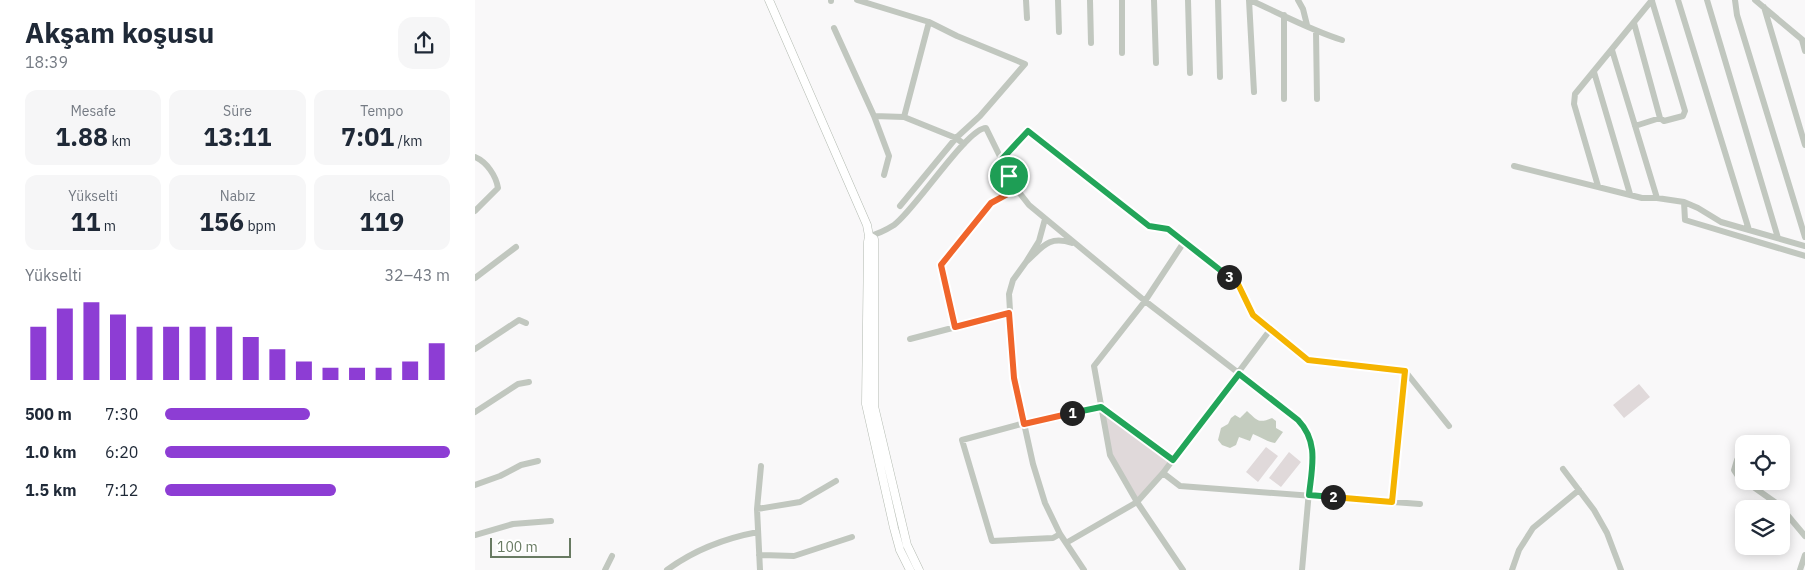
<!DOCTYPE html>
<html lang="tr">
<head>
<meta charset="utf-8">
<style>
	:root { --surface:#fff; --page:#f6f6f7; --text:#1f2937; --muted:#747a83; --accent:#8d3dd4 }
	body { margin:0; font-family:"IBM Plex Sans",sans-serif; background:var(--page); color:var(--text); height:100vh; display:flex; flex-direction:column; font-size:19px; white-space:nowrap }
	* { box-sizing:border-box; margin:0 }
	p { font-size:16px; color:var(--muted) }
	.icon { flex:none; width:28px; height:28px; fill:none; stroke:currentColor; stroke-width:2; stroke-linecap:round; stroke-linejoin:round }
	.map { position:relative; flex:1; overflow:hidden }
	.side { display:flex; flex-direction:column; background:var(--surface); width:475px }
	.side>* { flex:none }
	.tools { position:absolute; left:1260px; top:435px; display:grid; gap:10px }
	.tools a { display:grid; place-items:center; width:55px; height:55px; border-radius:10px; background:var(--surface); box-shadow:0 2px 12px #0003; font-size:25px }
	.scale { position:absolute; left:15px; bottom:12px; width:81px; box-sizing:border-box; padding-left:5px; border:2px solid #687a62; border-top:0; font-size:14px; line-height:18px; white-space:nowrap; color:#687a62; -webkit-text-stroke:4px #fff; paint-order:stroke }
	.pin { position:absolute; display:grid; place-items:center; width:42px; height:42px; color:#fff; margin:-21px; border:2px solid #fff; border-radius:50%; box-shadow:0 1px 5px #0007 }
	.km { position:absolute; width:25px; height:25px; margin:-12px; border-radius:50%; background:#222; color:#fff; font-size:14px; line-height:25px; text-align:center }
	.round { display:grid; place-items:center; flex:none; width:52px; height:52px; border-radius:15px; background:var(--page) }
	.headline { display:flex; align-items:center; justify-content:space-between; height:85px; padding:0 25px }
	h1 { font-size:28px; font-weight:700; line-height:38px }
	.figures { display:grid; grid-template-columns:repeat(3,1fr); gap:8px; height:85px; padding:5px 25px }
	.figures div { display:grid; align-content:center; border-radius:12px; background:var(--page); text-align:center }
	.figures b { font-size:25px; font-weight:700 }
	.figures small { font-size:14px; font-weight:400 }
	.figures p { font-size:14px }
	.chart { height:140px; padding:10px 25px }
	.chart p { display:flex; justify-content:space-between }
	.chart svg { width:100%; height:90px; margin-top:5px; stroke:var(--accent); stroke-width:6 }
	ul { padding:0 25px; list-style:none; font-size:16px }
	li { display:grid; grid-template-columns:80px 60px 1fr; align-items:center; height:38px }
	li i { height:12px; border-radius:6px; background:var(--accent) }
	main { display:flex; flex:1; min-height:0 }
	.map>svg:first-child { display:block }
	.green { fill:#e0d9da }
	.water { fill:#c4ccbf }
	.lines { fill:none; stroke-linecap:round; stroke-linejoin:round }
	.major-casing { stroke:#b3bab1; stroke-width:9 }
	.minor { stroke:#c1c7bf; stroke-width:6 }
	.major { stroke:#fff; stroke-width:8 }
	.split-1-casing { stroke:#fff; stroke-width:10 }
	.split-2-casing { stroke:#fff; stroke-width:10 }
	.split-3-casing { stroke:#fff; stroke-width:10 }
	.split-4-casing { stroke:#fff; stroke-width:10 }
	.split-1 { stroke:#f0652b; stroke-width:6 }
	.split-2 { stroke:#22a559; stroke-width:6 }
	.split-3 { stroke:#f5b400; stroke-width:6 }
	.split-4 { stroke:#22a559; stroke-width:6 }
</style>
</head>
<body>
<main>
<section class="side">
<div class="headline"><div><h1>Akşam koşusu</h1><p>18:39</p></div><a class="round"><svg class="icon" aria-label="share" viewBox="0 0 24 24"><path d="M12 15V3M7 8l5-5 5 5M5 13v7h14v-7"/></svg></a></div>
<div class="figures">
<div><p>Mesafe</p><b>1.88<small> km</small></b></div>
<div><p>Süre</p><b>13:11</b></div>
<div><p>Tempo</p><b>7:01<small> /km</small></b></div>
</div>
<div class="figures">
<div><p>Yükselti</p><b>11<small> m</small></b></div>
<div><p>Nabız</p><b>156<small> bpm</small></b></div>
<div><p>kcal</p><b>119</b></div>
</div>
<div class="chart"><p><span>Yükselti</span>32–43 m</p>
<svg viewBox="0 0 160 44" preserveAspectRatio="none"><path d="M5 44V18M15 44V9M25 44V6M35 44V12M45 44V18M55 44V18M65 44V18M75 44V18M85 44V23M95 44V29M105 44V35M115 44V38M125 44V38M135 44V38M145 44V35M155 44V26"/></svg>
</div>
<ul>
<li><b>500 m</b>7:30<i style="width:51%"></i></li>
<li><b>1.0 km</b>6:20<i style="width:100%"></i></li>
<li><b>1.5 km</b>7:12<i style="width:60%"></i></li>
</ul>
</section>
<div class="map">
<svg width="1330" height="570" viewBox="0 0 1330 570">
	<rect width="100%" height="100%" fill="#f9f8f9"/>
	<path class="green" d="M1164,384L1175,397L1149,418L1138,405Z
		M626,407L698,460L662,502L635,455Z
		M791,447L803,456L783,482L771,472Z
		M814,452L826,462L806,487L794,478Z"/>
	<path class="water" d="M772,411C782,420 783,424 797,418L801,421V428L808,432L800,443C792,442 786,437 778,434L775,441L764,437L761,445L755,448L747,445L743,440L746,428L753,424L756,418L760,415L765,418Z"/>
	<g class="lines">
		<defs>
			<path id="major" d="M294,0L392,225L394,236L393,242L391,404L419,528L425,550L435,570
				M394,236L399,239V406L432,545L444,570"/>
		</defs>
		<use href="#major" class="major-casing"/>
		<path class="minor" d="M382,0L454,22L482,36L550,64L505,116L481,138L425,206
			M551,0L552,18
			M583,0L584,32
			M615,0L616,43
			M679,0L681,63
			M713,0L715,73
			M743,0L745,77
			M774,0L779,92
			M775,0C806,14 835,30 867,40
			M823,0L828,9L832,25
			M1203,0L1274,230
			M1232,0L1303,238
			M1260,0L1262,15L1330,237
			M1280,0L1330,42
			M356,1V0
			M1289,7L1330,145
			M1159,23L1185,118L1189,121L1208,116L1210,111L1177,1
			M359,28L399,116L429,117L481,138L489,144
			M841,31L842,99
			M1327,40L1330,51
			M1137,50L1182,198
			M647,53V0
			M1119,72L1155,194
			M809,99V15
			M399,116L414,156L409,175
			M429,117L454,22
			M1160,126L1185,118
			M0,157C12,162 21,176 23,188L0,211
			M527,159L553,131L674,226L693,229L763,284L778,315L833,360L930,371L974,426
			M1039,166L1167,198H1182L1209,202L1223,208L1246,222L1330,246
			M1123,186L1099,104L1100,94L1177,0
			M1209,202L1210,220L1330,256
			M570,219L564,241L551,262C567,248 573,235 597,243
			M394,236C404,234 411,230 419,225C440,210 492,128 511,128L540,187L554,205L670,301L809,408C828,423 837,431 837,457L827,570
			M551,262L538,280L534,294L539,378L558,464L570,503L585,534L609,570
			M0,278L41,247
			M480,327L466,265L516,203L542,189
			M435,339L535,313
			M0,349L44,320L51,323
			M0,412L43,384L54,382
			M1265,455L1262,460L1259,470L1263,476L1269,480
			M1088,469L1119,510L1132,533L1146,570
			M688,473L705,486L945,504
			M1270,481L1304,505L1330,536
			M0,485L25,476L46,465L63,461
			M917,502L930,371
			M282,509L325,502L361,481
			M585,534L578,538L517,541L487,440L546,424L626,407L698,460
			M0,535L38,524L76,521
			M591,543L662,502L688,473L795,330
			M284,555L319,556L377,537
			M130,570L137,556
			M192,570C219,550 251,538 283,532
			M285,570L282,509L286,466
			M708,570L662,502L635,455L619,366L670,301L709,242
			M1037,570L1044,550L1058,528L1104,490
			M1325,570L1330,555"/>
		<use href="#major" class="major"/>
	</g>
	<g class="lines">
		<defs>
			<path id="split-1" d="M534,176L542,189L516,203L466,265L480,327L534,313L539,378L549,424L597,413"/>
			<path id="split-2" d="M597,413L626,407L698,460L764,374L823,420C844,442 837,467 834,495L858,497"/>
			<path id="split-3" d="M754,277L763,284L778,315L833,360L930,371L917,502L858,497"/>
			<path id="split-4" d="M534,176L527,159L553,131L674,226L693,229L754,277"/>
		</defs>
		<use href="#split-1" class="split-1-casing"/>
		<use href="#split-2" class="split-2-casing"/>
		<use href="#split-3" class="split-3-casing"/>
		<use href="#split-4" class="split-4-casing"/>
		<use href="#split-1" class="split-1"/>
		<use href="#split-2" class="split-2"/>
		<use href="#split-3" class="split-3"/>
		<use href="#split-4" class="split-4"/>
	</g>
</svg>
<div class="tools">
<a><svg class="icon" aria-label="locate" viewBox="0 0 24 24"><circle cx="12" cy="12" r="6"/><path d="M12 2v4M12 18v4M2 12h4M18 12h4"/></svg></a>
<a><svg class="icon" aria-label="layers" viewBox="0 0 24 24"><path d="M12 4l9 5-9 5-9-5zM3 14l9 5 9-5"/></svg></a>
</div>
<div class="scale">100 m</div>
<div class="pin" style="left:534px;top:176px;background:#1e9e55"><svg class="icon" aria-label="arrive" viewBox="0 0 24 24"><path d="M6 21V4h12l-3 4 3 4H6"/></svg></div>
<b class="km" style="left:597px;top:413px">1</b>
<b class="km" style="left:858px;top:497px">2</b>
<b class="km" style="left:754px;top:277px">3</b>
</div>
</main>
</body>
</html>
